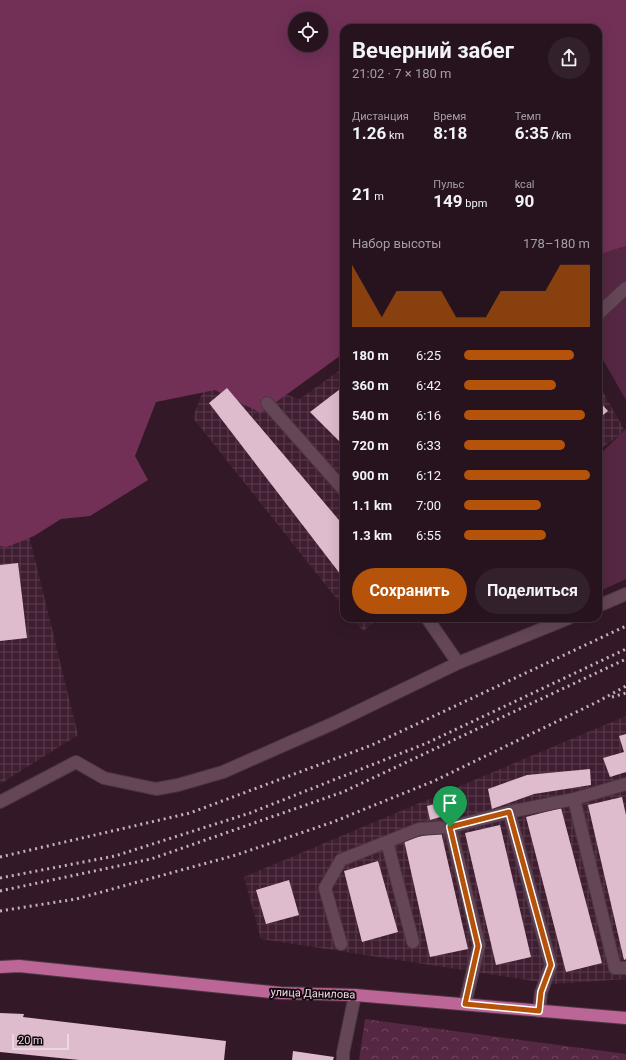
<!DOCTYPE html>
<html lang="ru">
<head>
<meta charset="utf-8">
<style>
	:root { --surface:#26131e; --page:#32202b; --text:#f1f3f6; --muted:#a49ea4; --line:#42323c; --accent:#b45309 }
	body { margin:0; font-family:Roboto,sans-serif; background:var(--page); color:var(--text); height:100vh; display:flex; flex-direction:column; font-size:15px; white-space:nowrap }
	* { box-sizing:border-box; margin:0 }
	p { font-size:13px; color:var(--muted) }
	.icon { flex:none; width:22px; height:22px; fill:none; stroke:currentColor; stroke-width:2; stroke-linecap:round; stroke-linejoin:round }
	.map { position:relative; flex:1; overflow:hidden }
	.sheet { position:absolute; left:340px; top:24px; width:262px; height:598px; display:flex; flex-direction:column; background:var(--surface); border-radius:12px; box-shadow:0 4px 16px #0002,0 0 0 1px var(--line) }
	.sheet>* { flex:none }
	.fabs { position:absolute; left:288px; top:12px; display:grid; gap:8px }
	.fabs a { display:grid; place-items:center; width:40px; height:40px; border-radius:50%; background:var(--surface); box-shadow:0 4px 16px #0002,0 0 0 1px var(--line); font-size:20px }
	.scale { position:absolute; left:12px; bottom:10px; width:57px; box-sizing:border-box; padding-left:4px; border:2px solid #ead8e1; border-top:0; font-size:11px; line-height:14px; white-space:nowrap; color:#ead8e1; -webkit-text-stroke:3px #13080e; paint-order:stroke }
	.pin { position:absolute; display:grid; place-items:center; width:34px; height:34px; color:#fff; margin:-41px -17px; border-radius:50% 50% 50% 0; rotate:-45deg; box-shadow:0 0 4px #0007 }
	.pin .icon { rotate:45deg }
	.round { display:grid; place-items:center; flex:none; width:42px; height:42px; border-radius:21px; background:var(--page) }
	.overview { display:flex; align-items:center; justify-content:space-between; height:68px; padding:0 12px }
	h1 { font-size:22px; font-weight:700; line-height:30px }
	.stats { display:grid; grid-template-columns:repeat(3,1fr); gap:6px; height:68px; padding:4px 12px }
	.stats div { display:grid; align-content:center }
	.stats b { font-size:17px; font-weight:700 }
	.stats small { font-size:11px; font-weight:400 }
	.stats p { font-size:11px }
	.chart { height:112px; padding:8px 12px }
	.chart p { display:flex; justify-content:space-between }
	.chart svg { width:100%; height:72px; margin-top:4px; fill:var(--accent); opacity:.7 }
	.action { display:flex; gap:8px; margin-top:auto; padding:8px 12px }
	.action a { flex:1; height:46px; border-radius:24px; background:var(--accent); color:#fff; font-size:16px; font-weight:700; line-height:46px; text-align:center }
	.action a+a { background:var(--page); color:var(--text) }
	ul { padding:0 12px; list-style:none; font-size:13px }
	li { display:grid; grid-template-columns:64px 48px 1fr; align-items:center; height:30px }
	li i { height:10px; border-radius:5px; background:var(--accent) }
	.map>svg:first-child { display:block }
	.industrial { fill:url(#industrial-grid) }
	.forest { fill:url(#forest-crowns) }
	.green { fill:#562742 }
	.water { fill:#723057; fill-rule:evenodd }
	.building { fill:#debbcd }
	.lines { fill:none; stroke-linecap:round; stroke-linejoin:round }
	.minor-casing { stroke:#4b3742; stroke-width:14 }
	.major-casing { stroke:#4b3742; stroke-width:14 }
	.minor { stroke:#644656; stroke-width:12 }
	.major { stroke:#bc6597; stroke-width:12 }
	.rail { stroke:#c4b1bb; stroke-width:3; stroke-dasharray:2 4; stroke-linecap:butt }
	.route-casing { stroke:#fff; stroke-width:8 }
	.route { stroke:#b45309; stroke-width:5 }
	.labels { text-anchor:middle; stroke-width:4; stroke-linejoin:round; paint-order:stroke }
	.street-label { font-size:11px; fill:#ead8e1; stroke:#13080e }
</style>
</head>
<body>
<div class="map">
<svg width="626" height="1060" viewBox="0 0 626 1060">
	<defs>
		<pattern id="industrial-grid" width="8" height="8" patternUnits="userSpaceOnUse"><rect width="8" height="8" fill="#3f1e31"/><path d="M0 4h8M4 0v8" fill="none" stroke="#5b3e4f"/></pattern>
		<pattern id="forest-crowns" width="20" height="18" patternUnits="userSpaceOnUse"><rect width="20" height="18" fill="#562742"/><path d="M2 6a3 3 0 1 1 6 0M12 15a3 3 0 1 1 6 0" fill="none" stroke="#6e465d"/></pattern>
	</defs>
	<rect width="100%" height="100%" fill="#331928"/>
	<path class="industrial" d="M344,367V608L193,418L203,390L234,379L300,399Z
		M598,383L625,431L598,451Z
		M0,532L29,535L78,735L0,784Z
		M352,618H379L363,631Z
		M626,716V979L553,984L261,939L244,877Z"/>
	<path class="forest" d="M365,1019L626,1054V1060H359Z"/>
	<path class="green" d="M626,246V400L598,351V255Z
		M626,429V579L598,592V456Z"/>
	<path class="water" d="M0,0H626V246L598,255V28H344V353L261,413L215,390L156,402L135,456L148,480L90,516L61,519L34,536L7,547L0,546ZM295,19H321V45H295Z"/>
	<path class="building" d="M344,386V446L310,412Z
		M227,388L344,526V579L209,403Z
		M598,400L608,411L598,419Z
		M18,563L27,638L0,641V565Z
		M626,734V772L610,777L603,758L624,752L619,736Z
		M590,769L591,785L534,794L492,809L488,789L527,775Z
		M461,797L465,810L430,820L427,806Z
		M622,797L626,815V959L624,960L588,805Z
		M561,808L602,963L566,972L526,817Z
		M500,825L531,957L496,965L465,833Z
		M441,832L468,949L430,957L404,840Z
		M378,861L398,932L362,942L344,871Z
		M289,880L299,915L266,924L256,890Z
		M0,1013L24,1014L23,1017L226,1041L224,1060H79L0,1052Z
		M293,1051L334,1057L333,1060H292Z"/>
	<g class="lines">
		<defs>
			<path id="minor" d="M598,314L626,288
				M267,403L344,490
				M598,606L626,594
				M427,618L458,663
				M626,784L574,799L615,968H626
				M0,802L76,762L104,778L156,789L178,785L223,772L334,723L458,663L569,618
				M509,812L551,965L541,993L539,1011
				M450,827L479,945L465,1004
				M387,842L413,942
				M341,944L325,888L341,860L419,829L450,827L509,812L574,799
				M343,1060V1053L355,995"/>
			<path id="major" d="M0,967L19,966L281,993L355,995L626,1018"/>
		</defs>
		<use href="#minor" class="minor-casing"/>
		<use href="#major" class="major-casing"/>
		<use href="#minor" class="minor"/>
		<use href="#major" class="major"/>
		<path class="rail" d="M612,697L626,693
			M0,857L190,813L372,745L626,626
			M0,878L115,856L250,813L427,743L626,649
			M0,891L151,859L343,792L626,659
			M0,911L76,899L236,855L333,822L434,781L597,702L626,686"/>
	</g>
	<g class="lines">
		<defs>
			<path id="route" d="M509,812L551,965L541,992L539,1011L465,1004L478,946L450,827Z"/>
		</defs>
		<use href="#route" class="route-casing"/>
		<use href="#route" class="route"/>
	</g>
	<g class="labels">
		<g class="street-label">
			<text transform="translate(313 993) rotate(2)" y="4">улица Данилова</text>
		</g>
	</g>
</svg>
<div class="fabs">
<a><svg class="icon" aria-label="locate" viewBox="0 0 24 24"><circle cx="12" cy="12" r="6"/><path d="M12 2v4M12 18v4M2 12h4M18 12h4"/></svg></a>
</div>
<div class="scale">20 m</div>
<div class="pin" style="left:450px;top:827px;background:#1e9e55"><svg class="icon" aria-label="arrive" viewBox="0 0 24 24"><path d="M6 21V4h12l-3 4 3 4H6"/></svg></div>
<section class="sheet">
<div class="overview"><div><h1>Вечерний забег</h1><p>21:02 · 7 × 180 m</p></div><a class="round"><svg class="icon" aria-label="share" viewBox="0 0 24 24"><path d="M12 15V3M7 8l5-5 5 5M5 13v7h14v-7"/></svg></a></div>
<div class="stats">
<div><p>Дистанция</p><b>1.26<small> km</small></b></div>
<div><p>Время</p><b>8:18</b></div>
<div><p>Темп</p><b>6:35<small> /km</small></b></div>
</div>
<div class="stats">
<div><b>21<small> m</small></b></div>
<div><p>Пульс</p><b>149<small> bpm</small></b></div>
<div><p>kcal</p><b>90</b></div>
</div>
<div class="chart"><p><span>Набор высоты</span>178–180 m</p>
<svg viewBox="0 0 160 44" preserveAspectRatio="none"><path d="M0 44V6L10 22L20 38L30 22L40 22L50 22L60 22L70 38L80 38L90 38L100 22L110 22L120 22L130 22L140 6L150 6L160 6V44z"/></svg>
</div>
<ul>
<li><b>180 m</b>6:25<i style="width:87%"></i></li>
<li><b>360 m</b>6:42<i style="width:73%"></i></li>
<li><b>540 m</b>6:16<i style="width:96%"></i></li>
<li><b>720 m</b>6:33<i style="width:80%"></i></li>
<li><b>900 m</b>6:12<i style="width:100%"></i></li>
<li><b>1.1 km</b>7:00<i style="width:61%"></i></li>
<li><b>1.3 km</b>6:55<i style="width:65%"></i></li>
</ul>
<div class="action"><a>Сохранить</a><a>Поделиться</a></div>
</section>
</div>
</body>
</html>
